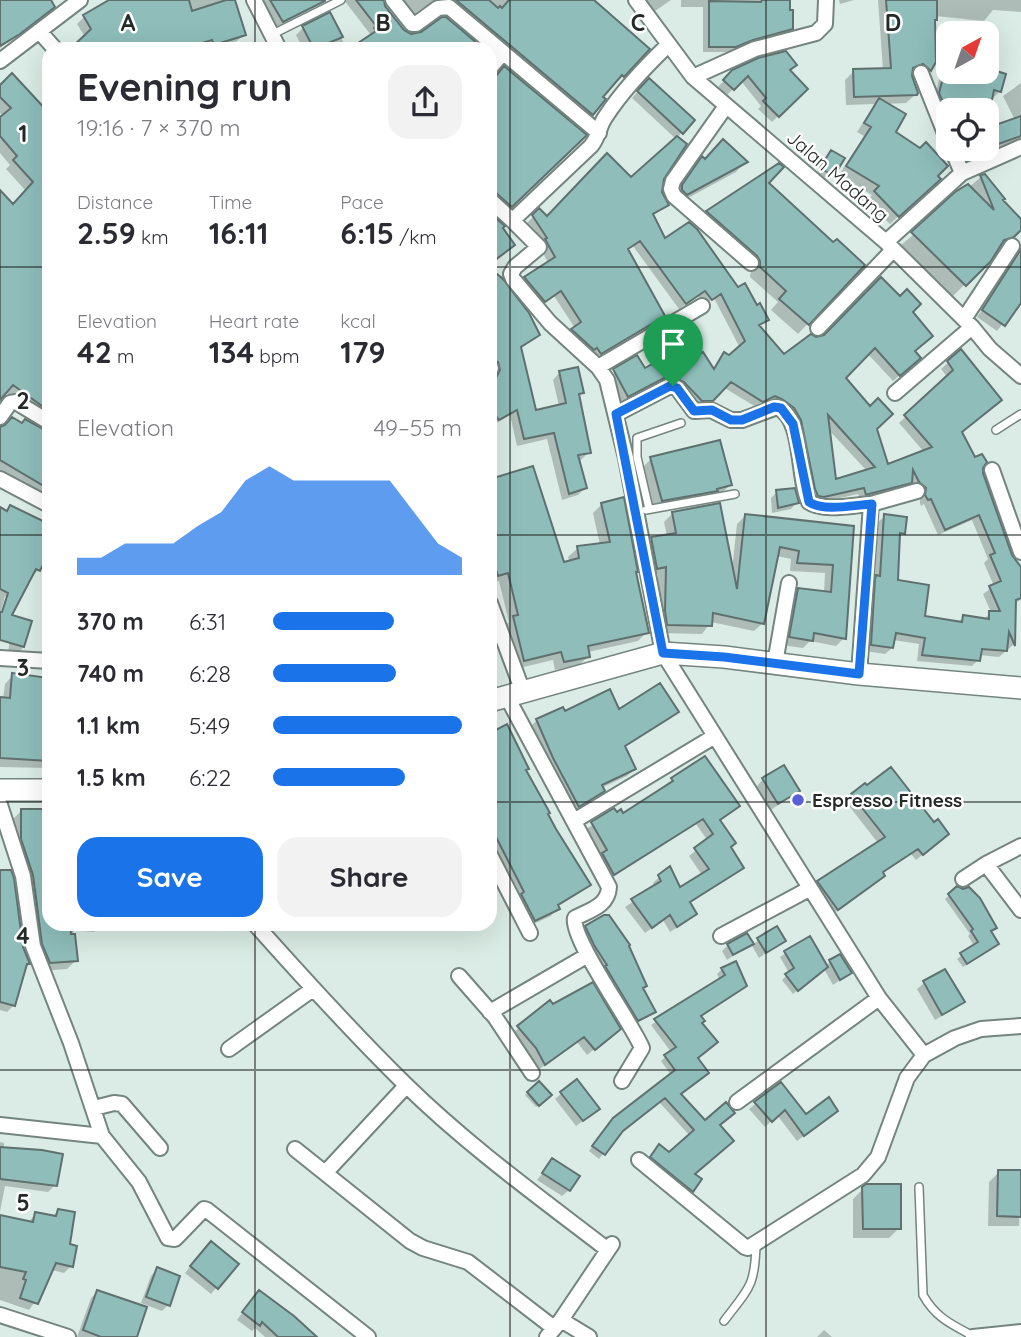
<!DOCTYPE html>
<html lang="en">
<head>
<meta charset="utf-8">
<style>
	:root { --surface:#fff; --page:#f2f2f3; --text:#2b2b33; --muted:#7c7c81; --accent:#1a73e8 }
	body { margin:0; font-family:Quicksand,sans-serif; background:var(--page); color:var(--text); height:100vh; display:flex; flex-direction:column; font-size:26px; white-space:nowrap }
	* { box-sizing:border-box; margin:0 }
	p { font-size:23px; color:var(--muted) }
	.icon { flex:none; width:38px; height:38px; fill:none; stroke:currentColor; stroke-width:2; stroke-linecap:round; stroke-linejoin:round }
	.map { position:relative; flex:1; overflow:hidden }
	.sheet { position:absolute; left:42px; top:42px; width:455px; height:889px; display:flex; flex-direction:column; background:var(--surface); border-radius:21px; box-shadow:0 7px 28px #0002 }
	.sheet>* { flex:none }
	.needle { width:46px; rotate:40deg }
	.tools { position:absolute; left:936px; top:21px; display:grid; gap:14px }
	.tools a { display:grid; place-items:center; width:63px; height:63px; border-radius:14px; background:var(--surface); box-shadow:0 7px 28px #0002; font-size:35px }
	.pin { position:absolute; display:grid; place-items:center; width:60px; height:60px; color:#fff; margin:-72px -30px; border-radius:50% 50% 50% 0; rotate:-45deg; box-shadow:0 0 7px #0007 }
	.pin .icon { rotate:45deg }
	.round { display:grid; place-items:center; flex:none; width:74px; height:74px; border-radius:21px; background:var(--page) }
	.overview { display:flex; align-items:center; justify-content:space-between; height:119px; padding:0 35px }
	h1 { font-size:38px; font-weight:800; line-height:52px }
	.figures { display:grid; grid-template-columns:repeat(3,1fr); gap:10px; height:119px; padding:7px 35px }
	.figures div { display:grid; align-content:center }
	.figures b { font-size:30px; font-weight:800 }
	.figures small { font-size:19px; font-weight:400 }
	.figures p { font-size:19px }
	.chart { height:196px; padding:14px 35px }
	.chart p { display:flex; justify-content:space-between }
	.chart svg { width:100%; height:126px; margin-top:7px; fill:var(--accent); opacity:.7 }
	.primary-button { display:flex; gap:14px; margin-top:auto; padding:14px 35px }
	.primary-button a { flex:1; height:80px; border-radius:21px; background:var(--accent); color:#fff; font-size:28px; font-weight:800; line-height:80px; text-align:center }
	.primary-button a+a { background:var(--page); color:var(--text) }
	ul { padding:0 35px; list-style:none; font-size:23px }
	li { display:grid; grid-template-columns:112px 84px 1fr; align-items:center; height:52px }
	li i { height:18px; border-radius:9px; background:var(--accent) }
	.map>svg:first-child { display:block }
	.shadow { fill:#0003; fill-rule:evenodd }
	.building { fill:#8ebdba; stroke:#5f706f; stroke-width:2; fill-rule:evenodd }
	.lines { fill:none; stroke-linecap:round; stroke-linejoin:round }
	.lane-casing { stroke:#74847e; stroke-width:10 }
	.street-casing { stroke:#74847e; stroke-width:18 }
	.secondary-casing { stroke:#74847e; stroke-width:24 }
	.lane { stroke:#fff; stroke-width:7 }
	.street { stroke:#fff; stroke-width:14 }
	.secondary { stroke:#fff; stroke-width:21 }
	.route-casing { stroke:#fff; stroke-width:14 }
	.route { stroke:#1a73e8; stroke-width:9 }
	.grid { fill:none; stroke:#242a28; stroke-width:2; stroke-opacity:0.55 }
	.poi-dot { fill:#595fd6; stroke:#fff; stroke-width:2.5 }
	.labels { text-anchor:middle; stroke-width:5; stroke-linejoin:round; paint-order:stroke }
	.street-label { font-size:19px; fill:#242a28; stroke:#fff }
	.poi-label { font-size:19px; font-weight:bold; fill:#242a28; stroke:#fff; text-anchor:start }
	.grid-label { font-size:23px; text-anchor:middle; font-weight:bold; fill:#242a28; stroke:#fff; stroke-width:5; stroke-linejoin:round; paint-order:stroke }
</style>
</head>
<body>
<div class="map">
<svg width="1021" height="1337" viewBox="0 0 1021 1337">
	<rect width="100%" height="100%" fill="#daece5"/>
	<path class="shadow" d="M0,0H49L53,6L42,17L0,48Z
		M115,0H223V3L233,0L244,34L237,41L212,49H206L205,46L197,49H72L85,37L77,24L84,17Z
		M258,0H326L275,28Z
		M344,0H382L408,35L481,49H352L369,38L368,36L370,34Z
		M391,0H442L438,4L424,7L407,19Z
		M451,0H591L647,50L601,98L603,99L582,123L444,8Z
		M639,0H671L648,16Z
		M681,0H788L791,28L784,35L745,45L729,52H703V7H681Z
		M839,0H854L840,4Z
		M878,0H1021V12L993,10L984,21L935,16L933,22L934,61L921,78L914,71L911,73L916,94L906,103L885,104L894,133L936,176L930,187L890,224L866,201L872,195L839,175L864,136L857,132L875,104L846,105L845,80L854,71L883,70Z
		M329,15L347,49H303L296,35L303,28Z
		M987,70L1000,91L993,98L991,97L987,115V110H948V115L939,113L934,101L939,79L945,72L972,78L976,72Z
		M733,71H789L806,89L772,122L758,109L761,106L741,81L727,95L718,87Z
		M490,78L584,135L504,213L490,202Z
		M649,80L693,120L677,138L685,144L662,178L660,192L667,204L652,216L665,240L689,224L696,230L737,289L744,285L756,307L759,306L767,319L758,327L783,356L811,336L816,339L825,337L881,280L900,298L907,292L919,304L910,312L930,335L913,352L919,358L912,364L893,381L868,354L844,378L870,408L878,400L891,414L875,429L887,466L924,452L899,423L948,378L941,369L960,352L1000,400L960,432L975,460L981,456L984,462L981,467V474L1010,556L1017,562L1021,573V600L1014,603L1013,645L999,657L979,655L978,660L972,666L917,661L919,644L893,640L892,648L885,654L865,651L870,586L875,579L878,522L885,516L905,518L903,533L898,538L896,581L928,587L923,618L957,623L964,617L984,619L991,612L983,594L994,586L984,563L988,559L972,520L938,535L924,504L921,506L920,503V495L910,482L903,488L861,500L858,494L817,503L811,501L795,427L785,412L768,402L756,407L723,387L704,407H695L678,388L664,382L658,383L621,402L608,377L636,358L644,370L682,349L689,363L702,354L713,370L725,354L729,357L740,348L714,298L705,305L698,296L679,309L633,246L627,250L663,316L657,322L594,359L590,353L587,356L566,336L575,328L554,296L538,307L519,284L548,263L540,247L541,246L527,223L539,211L547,218L607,156L631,179L676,139L632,98ZM827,428L867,471L835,482Z
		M1021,83V141L991,150L966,164L960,149H987V131L1015,120L1003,96Z
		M0,87L49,116L48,423L5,392L0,398V193L12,206L26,191L6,169L10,165L0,153V119L3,116L0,113Z
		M832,152L843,159L826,182L815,175Z
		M703,158L705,160L745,162L736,172L677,204L672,199L693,168Z
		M779,165L766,183L833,245L863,265L798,334L771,310L778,302L750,277L751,271L748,266L697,222L707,212Z
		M981,177L1021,222V228L1001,248L995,250L985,264L953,296L901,245Z
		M490,270L538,335L520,349L534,412L559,406L553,380L560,372L582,392L577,397L589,452L581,460H577L585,488L578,495L562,500L547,439L517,446L510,415L490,427V380L494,379L490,368Z
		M1000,285L1021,300L997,331L977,317Z
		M0,428L49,441V497L46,500L0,472Z
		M651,459L730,485L720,495L652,510L641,469Z
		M490,481L563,564L570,563L568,557L578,548L600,545L593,513L602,504L634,573L647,632L638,641L588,652L589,656L579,665L555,670L553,660L515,669L505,626L509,622L499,581L490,584Z
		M777,492L797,502L791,509L772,513L771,498Z
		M10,507L49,526V548L38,570L15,598L5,596L0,615V509L5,512Z
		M673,513L732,570L737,524L745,516L852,527L844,638L836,646L810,641L803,648L782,645L790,598L799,589L824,593L825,573L790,571L791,559L777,556L763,623L754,631L711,622L702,634L659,633L657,620L658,574L649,576L643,548L652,539L667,536L664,522Z
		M30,622L22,649L15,655H8L11,625Z
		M12,676L49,681V768L0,767V699H3L5,684Z
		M619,712H677L670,719L624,748L634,769L627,776L601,788L603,791L595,798L571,813L530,727L537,720L564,714Z
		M490,734L525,771L546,814L588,885L581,892L557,907L551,916L527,927L518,899L490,846Z
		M673,779L738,806L719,821L729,848L742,868L689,904L695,914L689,920L670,932L663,920L645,933L625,907L655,887L653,883L659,877L680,890L702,875L689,856L708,841L696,824L607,880L596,861L601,856L585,830L614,810L622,816Z
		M763,779L798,791L771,810L757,786Z
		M852,795L941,840L916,860L911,854L882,874L877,882L831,915L812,888L878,843L846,802Z
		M21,811H49V924H101L94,932L73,930L76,960L67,969L41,971L13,848V819Z
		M0,871L28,964L14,1005L7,1012L0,1010Z
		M957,888L990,932L993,948L963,967L957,959L974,946L968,936L970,934L945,899Z
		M587,927L642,989L654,1011L648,1017L632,1026L581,933Z
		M776,928L784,941L759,958L751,944L727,960L722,951L728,945L747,935L752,945Z
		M809,938L825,966L839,956L850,973L833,985L824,969L793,994L782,980L789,973L780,957Z
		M722,969L745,986L700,1017L696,1059L679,1095L704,1122L718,1126L693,1174L692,1191L687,1196L646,1162L655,1152L670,1154L690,1136L659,1102L619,1133L599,1159L589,1151L608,1125L671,1075L661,1061L671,1052L651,1025L720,980L717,974Z
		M945,971L962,1002L956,1008L935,1020L917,989L924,983Z
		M552,1006L612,1035L587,1055L577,1042L538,1070L512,1033Z
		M539,1083L549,1094L536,1107L525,1095Z
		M780,1084L805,1117L836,1111L797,1141L777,1115L765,1127L749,1109Z
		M562,1093L591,1115L576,1126L555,1099Z
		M0,1142L4,1143V1150L55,1185L48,1192L5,1186L0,1212Z
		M553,1160L569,1190L562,1196L537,1180Z
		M999,1172H1021L1019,1226H988L989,1182Z
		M864,1188L899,1228L889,1238H853V1199Z
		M58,1211L68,1246L71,1266L64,1273L52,1270L45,1288L29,1310L0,1300V1217L28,1223L35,1214L52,1217Z
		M205,1249L217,1287L211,1294L185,1273Z
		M157,1269L168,1305L162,1311L141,1303L151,1276Z
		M97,1292L136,1337H77L91,1298Z
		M253,1298L315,1337H265L255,1328L252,1331L237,1320Z
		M824,1330L832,1337H817Z"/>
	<path class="building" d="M0,0H51L55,7L20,34L0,46Z
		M109,0H189L192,11L226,0H235L246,35L214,45L212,40L183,49H70L91,29L83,15Z
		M270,0H324L325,1L283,22Z
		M356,0H384L385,6L404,30L411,34L421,32L442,17H446L484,49H349L376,31L374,28L376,26Z
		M456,0H489L498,8L500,6L502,8L509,0H594L650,49L624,77L622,75L603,97L606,99L593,115Z
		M762,0H790V10H793V29L753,40L736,47H709V1L761,2Z
		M886,0H937V20H935L936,62L931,71L923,64L913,68L912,76L918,93L917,95L854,97L853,69L891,68Z
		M330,12L343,37L314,49L302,26Z
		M786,51L797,65L790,70L808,89L779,117L763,101L766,98L748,76L734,90L723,80L732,70L758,58Z
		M504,66L587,135L512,207L496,193L490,191V77L497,75Z
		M987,68L1006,74L1001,92L994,90L990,110H961L945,107L939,93L945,70L976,77L978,72H987Z
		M12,73L49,113V411L13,385L0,400V190L13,204L33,182L13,160L17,156L0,136V117L11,108L0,97V85Z
		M649,78L695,120L683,134L637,91Z
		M879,98L906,114L896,132L920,148L926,142L948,166L938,176L941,179L899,217L874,191L879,186L846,166L871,127L864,123Z
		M1021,116V136L987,148V128Z
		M677,136L687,144L664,179L662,192L669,205L653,214L665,238L689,222L697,229L738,287L745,283L757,305L760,303L769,320L759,325L784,354L811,334L816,337L824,335L881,277L900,296L907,289L921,304L913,312L933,336L915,351L921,358L900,376L875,348L846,378L870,406L878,398L893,414L877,429L888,464L932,447L904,415L953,370L947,361L961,349L1002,400L962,432L975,457L982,454L987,462L983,468V473L1012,555L1021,567V598L1016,600L1015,646L1009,632L1007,651L982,649L980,661L922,655L925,638L896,633L893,648L871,645L875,579L876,575L880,576L884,514L907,517L905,534L900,533L898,580L929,585L925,616L962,622L963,615L989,619V611H1000L989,586L1001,581L990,555L995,553L979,515L945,530L931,499L928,500L925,495L926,488L919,482L913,470L912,483L869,494L866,495L864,488L824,497L818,496L815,489L801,420L794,408L782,399L775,396L763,402L731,382L713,401H702L684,382L672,377H666L628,397L613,369L637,355L645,368L682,347L690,361L703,352L714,369L724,352L729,355L745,341L721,294L712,300L705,291L686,304L640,241L628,249L665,316L601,354L597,348L594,350L571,329L581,322L561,291L545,302L524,277L555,257L545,239L547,238L532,215L539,208L547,216L607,153L631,177ZM828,415L875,467L836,479Z
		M723,139L748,162L687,195L682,190V185L702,156L705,159Z
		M831,150L845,158L834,176L820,168Z
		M779,163L784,167L769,183L833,242L837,239L865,265L809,325L779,299L786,291L760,267V261L757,256L706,211Z
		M985,174L1005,199L1003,200L1021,219V230L1014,237L1004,240L991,261L966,286L911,232L955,192L968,184L994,210L980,175Z
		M490,213L505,226L503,228L515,245L490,264Z
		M1021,249V303L1005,326L982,310Z
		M490,268L503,279L529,313L540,335L521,347L536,410L566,403L559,371L578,367L584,393L579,394L591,453L578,455L587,488L569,494L554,433L524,439L517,410L499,420L495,415L490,418V378L497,376L500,370L498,362L490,359Z
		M12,417L22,423L25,419L49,432V489L0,460V427L5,425Z
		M720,440L732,485L717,489L718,491L662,501L650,457Z
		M533,466L564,562L579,558L577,546L610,542L601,503L624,497L638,572H636L649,633L588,646L590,657L564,662L561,652L524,661L513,616L518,615L508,573L498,576L491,554L496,553L490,535V479Z
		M795,488L799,503L778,508L776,490Z
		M720,503L737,589L745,514L854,526L846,639L814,633L813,641L789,637L798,588L831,592L833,565L797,563L799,551L780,547L764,624L713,613L712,626L667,625L665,611L666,567L657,569L651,537L676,533L672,512Z
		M10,505L49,524V552L40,571L36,569L12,615L32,621L24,647L0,640V612H2L8,593L0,589V507L7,511Z
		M12,673L49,678V761L0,758V697L10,698Z
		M660,683L679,712L625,746L636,769L602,785L605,791L579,807L553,758L536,719L563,707L565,711L610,689L619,709Z
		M507,724L529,769L526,770L550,813L548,814L556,829L591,885L558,905L560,909L535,921L521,894L524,892L496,837L490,839V733Z
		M705,756L740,806L720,820L736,843L731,847L744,868L690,902L697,914L677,927L670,915L652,928L631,899L661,881L658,875L670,866L680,887L709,869L694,848L713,834L703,819L614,875L602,853L607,850L591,822L614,808L617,812L621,809L623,813L673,781L671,778Z
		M784,765L800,791L778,804L762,778Z
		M891,767L934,822L938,819L949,834L923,855L918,849L883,872L885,876L838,910L817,881L885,837L851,794L865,783L867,785Z
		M21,809H49V924H70L71,934H75L78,961L50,963L42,944L33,875L21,839Z
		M0,870H11L14,878L23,947L30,964H27L15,1006L0,1002Z
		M957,886L963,889L969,887L980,898L997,928L991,931L999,944L967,964L960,953L978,942L971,931L973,929L948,894Z
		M604,915H609L630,945L629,946L647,986L643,988L656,1012L638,1021L605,966L607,965L594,945L585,926Z
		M777,926L786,941L766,953L757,938Z
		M747,933L754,944L733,955L727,944Z
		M810,936L828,967L798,991L785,974L794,968L784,951Z
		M840,954L852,973L840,980L829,960Z
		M736,961L747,986L701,1016L705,1021L702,1023L718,1042L698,1058L709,1073L681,1094L705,1120L726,1102L735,1113L720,1125L734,1141L695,1174L702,1179L693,1192L650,1157L659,1144L669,1152L694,1130L665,1098L623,1131L605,1155L592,1146L613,1118L675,1070L664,1055L676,1047L654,1019L725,975L721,968Z
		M945,969L965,1002L942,1015L923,981Z
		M593,982L621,1029L595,1050L584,1037L545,1065L536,1048L517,1026L550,1000L553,1004Z
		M577,1079L600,1109L583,1121L560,1092Z
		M539,1081L552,1095L539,1106L527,1092Z
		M781,1082L806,1114L829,1097L838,1111L804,1136L785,1110L772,1122L754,1102Z
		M0,1147L42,1150L63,1154L57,1186L0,1179Z
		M552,1158L580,1176L570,1191L542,1173Z
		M998,1170H1021V1217L997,1216Z
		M866,1184H901V1229H863L862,1187Z
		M58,1209L75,1212L70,1244L77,1246L73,1267L56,1263L38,1304L20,1298L26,1280L23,1279L26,1272L0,1267V1215L33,1222L35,1212L56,1216Z
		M211,1241L239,1264L218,1289L190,1266Z
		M157,1267L180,1276L170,1306L146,1297Z
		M97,1290L147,1307L137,1337H101L83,1330Z
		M259,1290L294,1316L317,1337H278L262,1322L260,1326L242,1312Z"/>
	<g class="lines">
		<defs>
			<path id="lane" d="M271,35L341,0
				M996,430L1021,414
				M649,509L637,457V438L681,423
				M646,510L735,494
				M919,1187L923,1295C936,1318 951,1324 973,1336
				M724,1321C749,1288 755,1287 756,1244"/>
			<path id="street" d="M254,0L279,49
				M393,0L412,24H416L438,8L449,7L599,133
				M636,0L693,77L886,242L972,327L990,349L1021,376
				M39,31L55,49
				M0,61L80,0
				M490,68L503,53
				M921,73L948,141
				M693,77L755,49L816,33L825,24L826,0
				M726,106L673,181L671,189L674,196L751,263
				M952,149L962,173
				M490,200L512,220L516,217L591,146C599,137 599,125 606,116C623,90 645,67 668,45
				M512,220L539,247L515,267L511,274L513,279L550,323L598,367L607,380L626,458L663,653L879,998L924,1055
				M886,242L962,173L1021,147
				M964,319L1012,246
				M818,328L893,250
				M598,367L702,306
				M490,369L491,368
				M895,393L972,327
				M616,414L670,386L677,388L694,411L711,410L731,420H742L777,407C804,418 797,478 809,502C824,512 854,505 871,504
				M0,417L10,403L16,402L49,422
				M992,470L1021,552
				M0,479L49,505
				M490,603L523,692
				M0,658L49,661
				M775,663L789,583
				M859,674L871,504L917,491
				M507,697L609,887C608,906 590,910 575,918C570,938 632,1023 642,1048L622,1081
				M0,805L23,876L33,946L71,1043L102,1136L0,1125
				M574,821L715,736
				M490,855L530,933
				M986,864L1021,910
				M963,879L986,864L1021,846
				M255,924C304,979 353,1033 405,1084C467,1145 539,1197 608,1250
				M721,936L809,889
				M459,976L495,1017L532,1073
				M490,1012L588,955
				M229,1049L313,989
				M737,1102L879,998
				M94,1108L114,1103L122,1104L160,1148
				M102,1136L139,1182L168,1238L175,1239L204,1209L207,1210L368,1337
				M295,1149L410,1241L423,1248L468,1262L554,1328
				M639,1160L745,1247L748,1248L863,1175L878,1157L907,1078L924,1055L955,1038L981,1029L1021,1026
				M326,1172L406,1086
				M0,1315L68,1337
				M561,1320L589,1337
				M547,1337L561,1320L612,1244
				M973,1337L1021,1332"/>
			<path id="secondary" d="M490,701L663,653L724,657L859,674L1021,688
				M0,790H49"/>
		</defs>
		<use href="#lane" class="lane-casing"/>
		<use href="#street" class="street-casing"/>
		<use href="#secondary" class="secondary-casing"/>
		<use href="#lane" class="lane"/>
		<use href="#street" class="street"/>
		<use href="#secondary" class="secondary"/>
	</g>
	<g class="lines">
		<defs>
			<path id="route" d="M670,386L677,388L694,411L712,410L731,420H742L774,407L781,408L793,424L809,502C824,512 854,505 872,504L859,674L724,657L663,653L616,414Z"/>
		</defs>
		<use href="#route" class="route-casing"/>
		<use href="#route" class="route"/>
	</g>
	<path class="grid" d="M255,0V49M510,0V1337M766,0V1337M0,267H49M490,267H1021M0,535H49M490,535H1021M0,802H49M490,802H1021M255,924V1337M0,1070H1021"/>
	<circle class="poi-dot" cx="798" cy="800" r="7"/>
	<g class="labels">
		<g class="street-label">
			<text transform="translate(838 176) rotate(41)" y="7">Jalan Madang</text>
		</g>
		<g class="poi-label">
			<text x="812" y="807">Espresso Fitness</text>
		</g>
	</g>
	<g class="grid-label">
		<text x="128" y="31">A</text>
		<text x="383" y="31">B</text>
		<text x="638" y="31">C</text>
		<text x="893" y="31">D</text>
		<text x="23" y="142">1</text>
		<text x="23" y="409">2</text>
		<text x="23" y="676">3</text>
		<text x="23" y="944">4</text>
		<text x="23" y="1211">5</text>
	</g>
</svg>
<div class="tools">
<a><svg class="needle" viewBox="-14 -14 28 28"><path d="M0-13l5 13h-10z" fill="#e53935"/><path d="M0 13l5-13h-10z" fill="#7c7c81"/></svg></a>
<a><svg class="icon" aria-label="locate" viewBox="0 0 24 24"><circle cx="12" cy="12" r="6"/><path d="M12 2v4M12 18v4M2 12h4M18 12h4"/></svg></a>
</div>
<div class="pin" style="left:673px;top:386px;background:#1e9e55"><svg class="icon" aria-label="arrive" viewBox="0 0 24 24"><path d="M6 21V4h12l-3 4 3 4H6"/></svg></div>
<section class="sheet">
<div class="overview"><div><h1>Evening run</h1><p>19:16 · 7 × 370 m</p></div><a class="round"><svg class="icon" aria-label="share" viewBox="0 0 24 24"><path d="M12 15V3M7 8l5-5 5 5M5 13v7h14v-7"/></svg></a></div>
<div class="figures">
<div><p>Distance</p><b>2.59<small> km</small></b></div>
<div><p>Time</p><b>16:11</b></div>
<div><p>Pace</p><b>6:15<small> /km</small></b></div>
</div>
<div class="figures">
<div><p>Elevation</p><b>42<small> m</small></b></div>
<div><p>Heart rate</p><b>134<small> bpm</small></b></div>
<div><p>kcal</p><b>179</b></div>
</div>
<div class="chart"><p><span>Elevation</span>49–55 m</p>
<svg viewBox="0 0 160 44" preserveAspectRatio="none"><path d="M0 44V38L10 38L20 33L30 33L40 33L50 27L60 22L70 11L80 6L90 11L100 11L110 11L120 11L130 11L140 22L150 33L160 38V44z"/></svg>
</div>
<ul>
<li><b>370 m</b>6:31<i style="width:64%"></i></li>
<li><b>740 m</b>6:28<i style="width:65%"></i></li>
<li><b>1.1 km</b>5:49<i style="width:100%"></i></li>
<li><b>1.5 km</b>6:22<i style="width:70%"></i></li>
</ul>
<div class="primary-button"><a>Save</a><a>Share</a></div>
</section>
</div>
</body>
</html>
